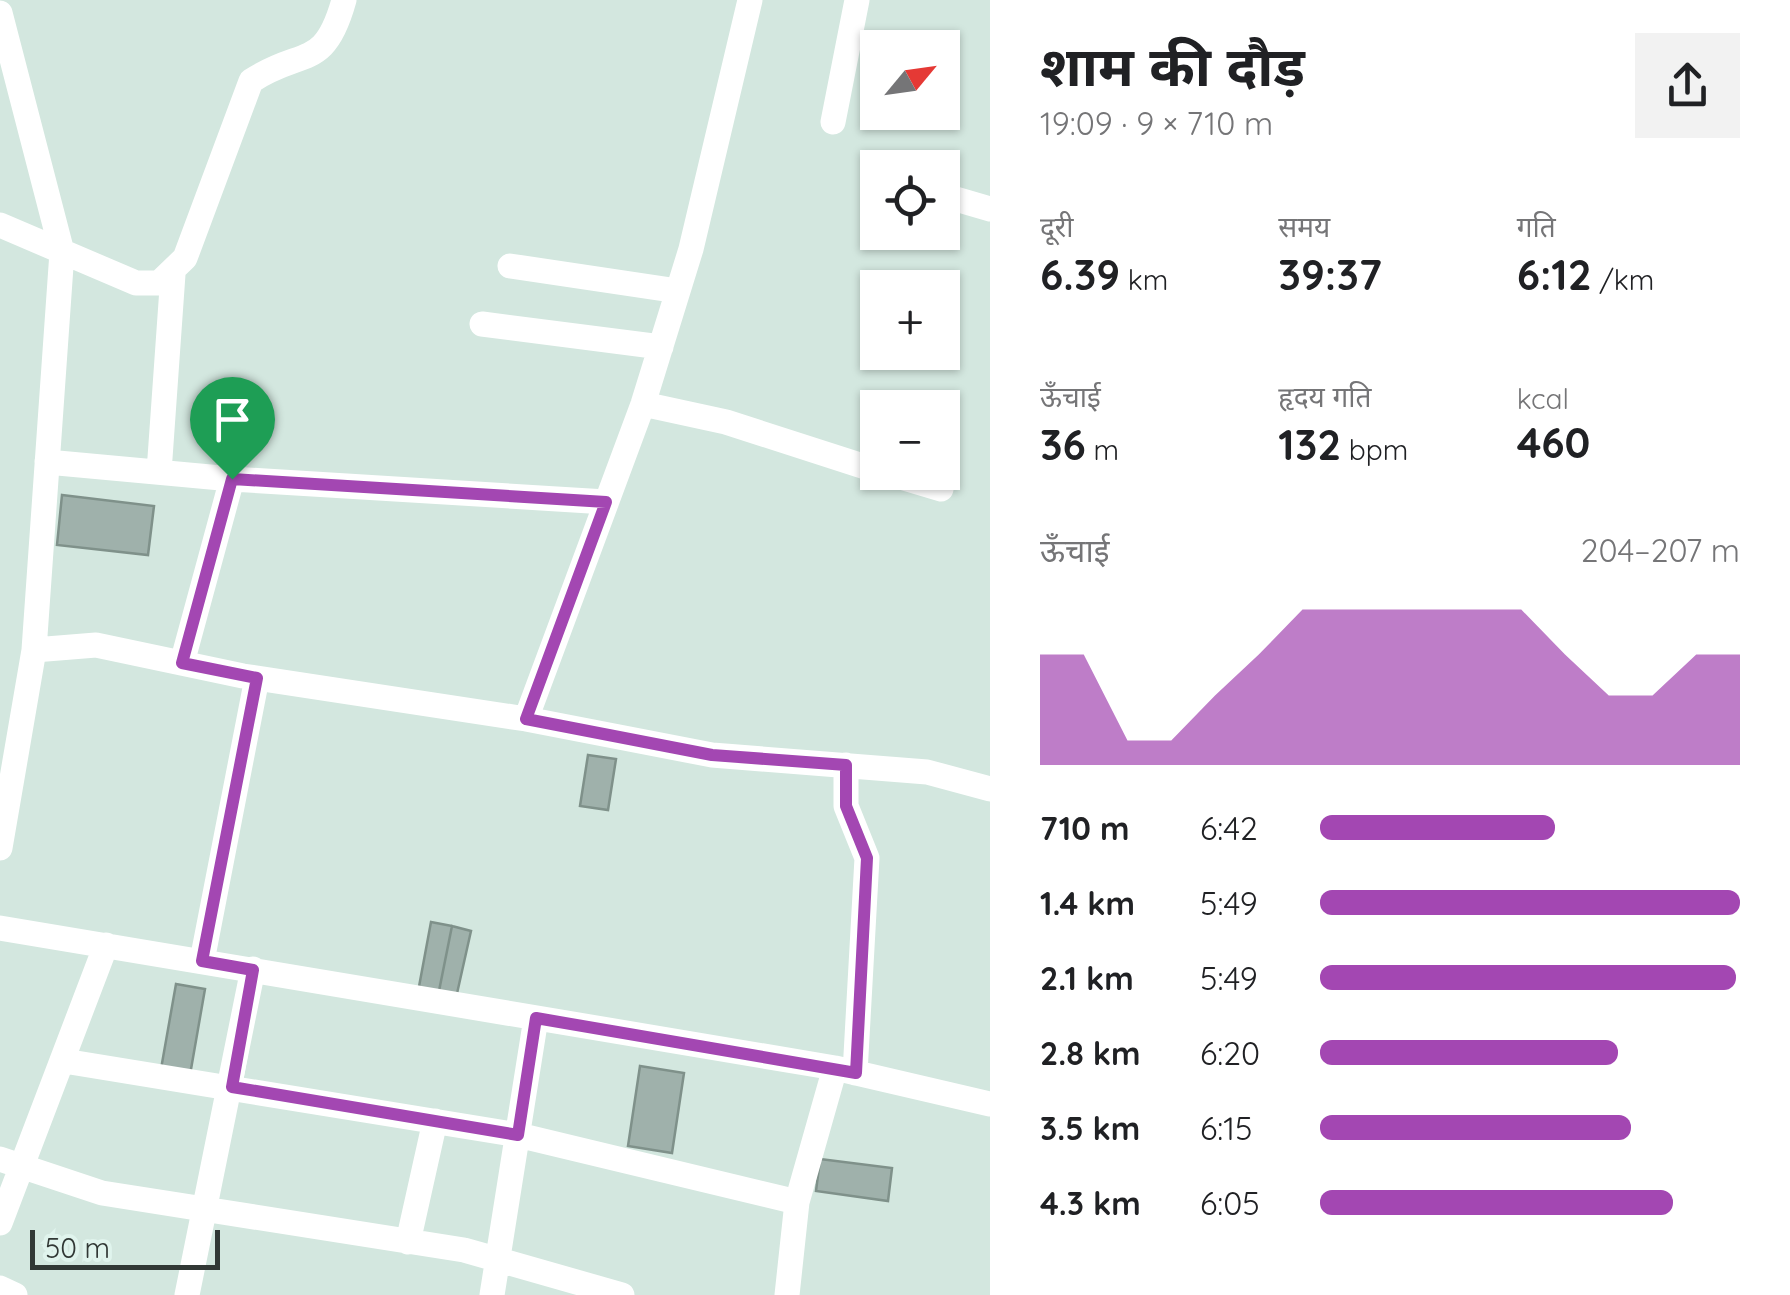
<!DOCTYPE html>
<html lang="hi">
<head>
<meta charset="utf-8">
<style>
	:root { --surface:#fff; --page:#f2f2f2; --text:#202124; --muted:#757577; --accent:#a347b2 }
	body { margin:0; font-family:Quicksand,"Noto Sans Devanagari",sans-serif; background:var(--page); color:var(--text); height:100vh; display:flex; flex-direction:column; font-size:38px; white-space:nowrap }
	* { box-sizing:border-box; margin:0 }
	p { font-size:32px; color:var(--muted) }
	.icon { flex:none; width:55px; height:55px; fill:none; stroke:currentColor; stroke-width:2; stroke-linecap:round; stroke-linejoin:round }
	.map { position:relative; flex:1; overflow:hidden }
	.side { display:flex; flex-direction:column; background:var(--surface); width:800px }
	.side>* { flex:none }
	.needle { width:65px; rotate:61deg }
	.controls { position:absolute; left:860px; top:30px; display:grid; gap:20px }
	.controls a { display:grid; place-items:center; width:100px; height:100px; border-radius:0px; background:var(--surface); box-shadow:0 2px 8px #0004; font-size:50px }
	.scale { position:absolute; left:30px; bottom:25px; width:190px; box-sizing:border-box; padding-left:10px; border:5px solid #313835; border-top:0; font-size:28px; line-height:35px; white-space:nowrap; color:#313835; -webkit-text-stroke:8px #e0f4ed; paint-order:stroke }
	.pin { position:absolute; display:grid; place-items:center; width:85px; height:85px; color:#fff; margin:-102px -42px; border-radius:50% 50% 50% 0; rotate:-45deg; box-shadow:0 0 10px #0007 }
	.pin .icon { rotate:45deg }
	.round { display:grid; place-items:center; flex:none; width:105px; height:105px; border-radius:0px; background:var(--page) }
	.overview { display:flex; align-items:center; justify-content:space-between; height:170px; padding:0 50px }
	h1 { font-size:55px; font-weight:700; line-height:75px }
	.metrics { display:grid; grid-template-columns:repeat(3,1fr); gap:15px; height:170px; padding:10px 50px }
	.metrics div { display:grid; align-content:center }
	.metrics b { font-size:42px; font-weight:700 }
	.metrics small { font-size:28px; font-weight:400 }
	.metrics p { font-size:28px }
	.chart { height:280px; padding:20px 50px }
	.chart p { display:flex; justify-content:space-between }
	.chart svg { width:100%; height:180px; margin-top:10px; fill:var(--accent); opacity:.7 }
	ul { padding:0 50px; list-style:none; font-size:32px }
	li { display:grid; grid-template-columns:160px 120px 1fr; align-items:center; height:75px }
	li i { height:25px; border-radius:12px; background:var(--accent) }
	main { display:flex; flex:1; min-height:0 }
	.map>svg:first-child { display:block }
	.building { fill:#9fb1ab; stroke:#7f918a; stroke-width:2.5 }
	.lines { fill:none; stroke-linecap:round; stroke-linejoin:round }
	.street { stroke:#fff; stroke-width:25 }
	.route-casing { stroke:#fff; stroke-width:20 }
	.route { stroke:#a347b2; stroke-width:12 }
</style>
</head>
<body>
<main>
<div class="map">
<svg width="990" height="1295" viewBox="0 0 990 1295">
	<rect width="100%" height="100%" fill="#d3e7df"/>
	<path class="building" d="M62,495L154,506L148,555L57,545Z
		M588,755L616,759L608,810L580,806Z
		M431,922L452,926L438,996L418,992Z
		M452,926L471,931L456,998L438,996Z
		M176,984L205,989L190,1075L161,1069Z
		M640,1066L684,1073L672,1153L628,1146Z
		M820,1159L892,1168L888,1201L816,1191Z"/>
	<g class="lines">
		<path class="street" d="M0,13L62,252L34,650L0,848
			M833,122L857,0
			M942,195L990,209
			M0,225L136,283H159L185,258L251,81C302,47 324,72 344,0
			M510,266L678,291
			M482,324L661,347
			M643,404L726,422L878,471
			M47,462L232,479L606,502
			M159,472L173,274
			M884,472L941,489
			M34,650L96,645L243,676L526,719L712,755L927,772L990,789
			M182,663L232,479
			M526,719L643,404L691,249L750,0
			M846,765V806L867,858L855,1073
			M0,928L835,1068L990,1104
			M202,961L257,678
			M64,1061L518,1135L797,1202
			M0,1159L102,1193L464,1250L622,1295
			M0,1223L106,945
			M408,1242L435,1121
			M0,1288L15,1295
			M187,1295L253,969
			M492,1295L536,1018
			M787,1295L797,1202L835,1068"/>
	</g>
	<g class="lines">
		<defs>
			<path id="route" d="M232,479L606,502L526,719L712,755L846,765V806L867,858L856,1073L536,1018L518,1135L232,1087L253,970L202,961L257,678L182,663Z"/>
		</defs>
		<use href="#route" class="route-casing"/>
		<use href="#route" class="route"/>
	</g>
</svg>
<div class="controls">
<a><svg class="needle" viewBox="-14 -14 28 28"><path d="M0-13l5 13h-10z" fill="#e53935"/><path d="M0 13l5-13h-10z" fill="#757577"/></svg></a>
<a><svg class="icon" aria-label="locate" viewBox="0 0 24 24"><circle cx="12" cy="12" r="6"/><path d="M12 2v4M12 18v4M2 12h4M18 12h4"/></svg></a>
<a>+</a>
<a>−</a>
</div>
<div class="scale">50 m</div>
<div class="pin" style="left:232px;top:479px;background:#1e9e55"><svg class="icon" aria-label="arrive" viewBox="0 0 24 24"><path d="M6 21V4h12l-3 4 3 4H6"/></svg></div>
</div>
<section class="side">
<div class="overview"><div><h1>शाम की दौड़</h1><p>19:09 · 9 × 710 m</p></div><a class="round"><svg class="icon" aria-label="share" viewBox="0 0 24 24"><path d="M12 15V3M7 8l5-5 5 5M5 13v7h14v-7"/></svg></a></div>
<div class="metrics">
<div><p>दूरी</p><b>6.39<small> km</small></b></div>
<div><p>समय</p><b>39:37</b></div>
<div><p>गति</p><b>6:12<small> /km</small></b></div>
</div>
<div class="metrics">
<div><p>ऊँचाई</p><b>36<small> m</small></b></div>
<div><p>हृदय गति</p><b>132<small> bpm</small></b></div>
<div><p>kcal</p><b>460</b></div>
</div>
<div class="chart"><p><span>ऊँचाई</span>204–207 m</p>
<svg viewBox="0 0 160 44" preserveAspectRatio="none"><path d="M0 44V17L10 17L20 38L30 38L40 27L50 17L60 6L70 6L80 6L90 6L100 6L110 6L120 17L130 27L140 27L150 17L160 17V44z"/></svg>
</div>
<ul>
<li><b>710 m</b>6:42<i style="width:56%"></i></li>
<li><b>1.4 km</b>5:49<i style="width:100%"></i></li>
<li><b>2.1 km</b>5:49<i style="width:99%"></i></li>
<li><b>2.8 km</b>6:20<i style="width:71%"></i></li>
<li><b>3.5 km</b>6:15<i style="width:74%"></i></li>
<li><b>4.3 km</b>6:05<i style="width:84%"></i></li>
</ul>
</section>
</main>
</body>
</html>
